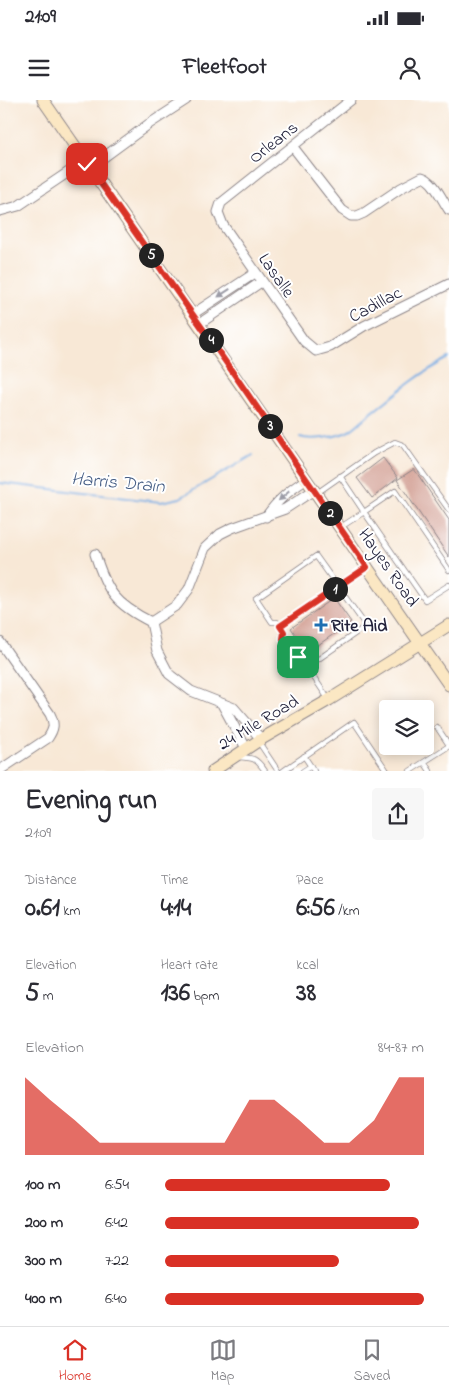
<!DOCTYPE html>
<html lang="en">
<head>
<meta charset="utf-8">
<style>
	:root { --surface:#fff; --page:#f7f7f7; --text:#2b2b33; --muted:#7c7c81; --line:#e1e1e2; --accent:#d93025 }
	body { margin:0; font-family:"Indie Flower",sans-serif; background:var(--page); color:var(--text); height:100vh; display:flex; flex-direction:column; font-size:19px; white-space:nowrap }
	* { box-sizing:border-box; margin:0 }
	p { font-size:16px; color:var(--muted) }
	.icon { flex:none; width:28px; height:28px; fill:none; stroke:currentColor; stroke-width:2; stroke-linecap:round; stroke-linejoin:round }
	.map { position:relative; height:671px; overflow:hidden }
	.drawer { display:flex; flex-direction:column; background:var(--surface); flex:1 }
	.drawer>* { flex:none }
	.tools { position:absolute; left:379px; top:600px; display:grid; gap:10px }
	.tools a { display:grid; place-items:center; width:55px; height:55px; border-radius:5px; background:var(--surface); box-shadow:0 2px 12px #0003; font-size:25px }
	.pin { position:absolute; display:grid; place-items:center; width:42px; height:42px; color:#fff; margin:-21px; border-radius:10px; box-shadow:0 2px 8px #0006 }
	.km { position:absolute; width:25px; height:25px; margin:-12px; border-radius:50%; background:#222; color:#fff; font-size:14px; line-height:25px; text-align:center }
	.round { display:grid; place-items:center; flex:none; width:52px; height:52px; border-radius:5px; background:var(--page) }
	.overview { display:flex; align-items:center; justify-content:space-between; height:85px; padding:0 25px }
	h1 { font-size:28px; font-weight:700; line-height:38px }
	.figures { display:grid; grid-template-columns:repeat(3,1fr); gap:8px; height:85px; padding:5px 25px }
	.figures div { display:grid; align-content:center }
	.figures b { font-size:25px; font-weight:700 }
	.figures small { font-size:14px; font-weight:400 }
	.figures p { font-size:14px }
	.chart { height:140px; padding:10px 25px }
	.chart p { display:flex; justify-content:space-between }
	.chart svg { width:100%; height:90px; margin-top:5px; fill:var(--accent); opacity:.7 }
	ul { padding:0 25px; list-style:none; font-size:16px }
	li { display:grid; grid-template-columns:80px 60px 1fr; align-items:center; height:38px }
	li i { height:12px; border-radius:6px; background:var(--accent) }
	.status { display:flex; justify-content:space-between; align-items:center; height:35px; padding:0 25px; background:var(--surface); direction:ltr }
	.status svg { height:14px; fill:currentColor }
	header { display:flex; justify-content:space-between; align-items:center; height:65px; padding:0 25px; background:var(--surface); font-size:22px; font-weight:700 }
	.tab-bar { display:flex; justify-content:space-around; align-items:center; height:70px; border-top:1px solid var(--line); background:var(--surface); font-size:14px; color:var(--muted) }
	.tab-bar a { display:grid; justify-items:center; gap:2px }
	.tab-bar .current { color:var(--accent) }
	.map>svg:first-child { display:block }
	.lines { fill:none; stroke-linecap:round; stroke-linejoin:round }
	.stream { stroke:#72a8e0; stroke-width:2 }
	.building { fill:#d19d91 }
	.lane-casing { stroke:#8d8588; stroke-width:6 }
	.street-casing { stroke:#8d8588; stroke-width:11 }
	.secondary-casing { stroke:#8d8588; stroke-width:13 }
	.lane { stroke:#fff; stroke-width:4.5 }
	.street { stroke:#fff; stroke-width:9 }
	.secondary { stroke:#fbe7c3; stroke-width:11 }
	.oneway { fill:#9c9ca7 }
	.route-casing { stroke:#fff; stroke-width:10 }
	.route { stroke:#d93025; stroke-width:6 }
	.poi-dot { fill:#1f6fb2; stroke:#fff; stroke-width:2 }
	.labels { text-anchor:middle; stroke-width:4; stroke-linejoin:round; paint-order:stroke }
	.street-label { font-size:18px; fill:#22223b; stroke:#fff }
	.poi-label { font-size:18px; font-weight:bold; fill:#22223b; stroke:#fff; text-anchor:start }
	.water-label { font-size:19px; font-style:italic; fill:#465e85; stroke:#fff }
</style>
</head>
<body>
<div class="status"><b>21:09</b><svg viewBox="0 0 49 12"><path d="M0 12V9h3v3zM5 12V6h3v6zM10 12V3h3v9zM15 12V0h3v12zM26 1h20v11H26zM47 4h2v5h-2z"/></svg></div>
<header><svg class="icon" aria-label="menu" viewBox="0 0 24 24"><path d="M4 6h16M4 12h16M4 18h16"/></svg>Fleetfoot<svg class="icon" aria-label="person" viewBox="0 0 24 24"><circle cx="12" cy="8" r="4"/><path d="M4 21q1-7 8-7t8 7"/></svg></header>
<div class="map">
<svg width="449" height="671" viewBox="0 0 449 671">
	<rect width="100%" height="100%" fill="#fff"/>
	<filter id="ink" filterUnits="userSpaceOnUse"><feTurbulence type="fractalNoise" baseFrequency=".02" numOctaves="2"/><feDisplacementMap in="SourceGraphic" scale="10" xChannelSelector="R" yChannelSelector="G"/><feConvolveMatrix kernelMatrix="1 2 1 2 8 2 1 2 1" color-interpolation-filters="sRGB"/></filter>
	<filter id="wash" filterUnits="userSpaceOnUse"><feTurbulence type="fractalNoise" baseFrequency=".0096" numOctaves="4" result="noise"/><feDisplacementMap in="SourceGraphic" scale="20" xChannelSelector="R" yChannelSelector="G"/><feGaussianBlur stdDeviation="1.12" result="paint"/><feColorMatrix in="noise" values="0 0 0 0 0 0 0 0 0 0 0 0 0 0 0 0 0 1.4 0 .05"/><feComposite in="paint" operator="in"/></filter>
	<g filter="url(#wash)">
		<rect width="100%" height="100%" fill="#f8e8d6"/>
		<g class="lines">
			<path class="stream" d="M300,337C311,341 338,337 349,331C356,327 363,319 370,314C395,294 420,273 449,258
				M0,383L161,402L180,398L253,355"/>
		</g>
		<g id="blocks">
			<path class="building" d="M383,358L398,378L372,398L357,378Z
				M414,369L449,420V457L397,380Z
				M334,498L351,522L308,552L302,544L297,548L292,541L297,537L291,528Z"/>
		</g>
	</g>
	<g filter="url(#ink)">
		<use href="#blocks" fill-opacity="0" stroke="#8d8588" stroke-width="1"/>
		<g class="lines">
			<defs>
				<path id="lane" d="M340,376L364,412L395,391L449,470
					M317,393L374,353L395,342L403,345L449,410
					M341,427L364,412L425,500L449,485
					M280,526L366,468
					M307,567L366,526L316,456L256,498L272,522H277L285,532L283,539L292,553L299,557L307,567L329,600
					M437,627L449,645
					M258,641L278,671
					M304,656L314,671
					M238,657C254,658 256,658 265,671
					M424,662L430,671
					M283,671L354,622L387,671
					M303,671L311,666
					M410,671L449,646"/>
				<path id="street" d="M351,0L221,103L218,112L223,125L304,241L316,251L330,247L364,226L449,184
					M293,47L342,110L351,116H357L364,113L401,88L422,77C434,80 442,100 449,110
					M0,111L18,106L70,71L104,57L149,24L186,0
					M193,214L255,173
					M199,224L261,182
					M266,417C277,400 290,390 307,379
					M95,454C107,492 115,504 151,522
					M151,522L177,505L189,489L205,448L220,434L232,428L285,409L314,390
					M151,522L157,551L169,574L191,591L234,608L261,639
					M0,542L50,614C55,624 54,629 48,638L0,670
					M222,604L246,648"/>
				<path id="secondary" d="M43,0L449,585
					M213,671L258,641L329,600L449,525"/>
			</defs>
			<use href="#lane" class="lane-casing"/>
			<use href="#street" class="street-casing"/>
			<use href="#secondary" class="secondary-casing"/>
			<use href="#lane" class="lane"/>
			<use href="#street" class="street"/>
			<use href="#secondary" class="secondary"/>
		</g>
		<defs><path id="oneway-solid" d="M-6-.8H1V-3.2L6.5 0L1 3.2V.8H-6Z" transform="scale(1.25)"/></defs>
		<g class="oneway">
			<use href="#oneway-solid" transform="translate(224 193) rotate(147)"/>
			<use href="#oneway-solid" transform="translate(284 396) rotate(139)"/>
		</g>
	</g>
	<g class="lines" filter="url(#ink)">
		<defs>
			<path id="route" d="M87,64L205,232L367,467L280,526L284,532L283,539L292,553L298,557"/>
		</defs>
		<use href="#route" class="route-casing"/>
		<use href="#route" class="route"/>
	</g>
	<path class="poi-dot" d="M318.5 517.5h5v5h5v5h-5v5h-5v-5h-5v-5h5z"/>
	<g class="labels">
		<g class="street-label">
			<text transform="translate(273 42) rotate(-38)" y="6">Orleans</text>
			<text transform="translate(277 175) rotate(55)" y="6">Lasalle</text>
			<text transform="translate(375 204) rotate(-28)" y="6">Cadillac</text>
			<text transform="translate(389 467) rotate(55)" y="6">Hayes Road</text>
			<text transform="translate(258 622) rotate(-31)" y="6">24 Mile Road</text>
		</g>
		<g class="poi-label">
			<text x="331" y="531">Rite Aid</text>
		</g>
		<g class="water-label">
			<text transform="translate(118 381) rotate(5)" y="7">Harris Drain</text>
		</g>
	</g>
</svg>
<div class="tools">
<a><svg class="icon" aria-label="layers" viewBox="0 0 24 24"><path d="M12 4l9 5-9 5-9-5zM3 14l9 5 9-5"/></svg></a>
</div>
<div class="pin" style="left:298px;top:557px;background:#1e9e55"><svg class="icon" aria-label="arrive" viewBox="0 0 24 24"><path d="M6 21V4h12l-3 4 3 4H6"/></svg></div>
<div class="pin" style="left:87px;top:64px;background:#d93025"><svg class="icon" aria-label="check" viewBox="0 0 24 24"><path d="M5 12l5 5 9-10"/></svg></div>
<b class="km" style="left:335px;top:489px">1</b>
<b class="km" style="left:330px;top:413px">2</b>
<b class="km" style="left:270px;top:326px">3</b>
<b class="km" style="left:211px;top:240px">4</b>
<b class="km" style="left:151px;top:155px">5</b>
</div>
<section class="drawer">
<div class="overview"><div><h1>Evening run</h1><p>21:09</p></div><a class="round"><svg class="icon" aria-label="share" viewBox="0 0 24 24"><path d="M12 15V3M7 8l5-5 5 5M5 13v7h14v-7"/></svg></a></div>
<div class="figures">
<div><p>Distance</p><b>0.61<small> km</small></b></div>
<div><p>Time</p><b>4:14</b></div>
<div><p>Pace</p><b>6:56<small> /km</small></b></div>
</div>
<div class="figures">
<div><p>Elevation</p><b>5<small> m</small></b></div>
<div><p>Heart rate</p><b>136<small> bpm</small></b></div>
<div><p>kcal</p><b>38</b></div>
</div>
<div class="chart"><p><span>Elevation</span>84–87 m</p>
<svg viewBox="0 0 160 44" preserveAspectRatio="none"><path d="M0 44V6L10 17L20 27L30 38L40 38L50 38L60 38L70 38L80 38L90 17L100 17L110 27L120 38L130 38L140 27L150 6L160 6V44z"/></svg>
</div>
<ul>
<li><b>100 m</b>6:54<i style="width:87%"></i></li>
<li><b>200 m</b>6:42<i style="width:98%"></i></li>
<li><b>300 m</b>7:22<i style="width:67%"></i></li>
<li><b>400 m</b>6:40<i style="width:100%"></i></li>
</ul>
</section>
<nav class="tab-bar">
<a class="current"><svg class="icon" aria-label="home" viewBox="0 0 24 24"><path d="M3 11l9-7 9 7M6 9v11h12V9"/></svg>Home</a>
<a><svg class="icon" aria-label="map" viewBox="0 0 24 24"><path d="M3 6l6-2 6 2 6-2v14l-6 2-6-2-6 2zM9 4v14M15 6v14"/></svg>Map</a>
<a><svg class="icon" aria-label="saved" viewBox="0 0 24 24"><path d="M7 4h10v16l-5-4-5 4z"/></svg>Saved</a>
</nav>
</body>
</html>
